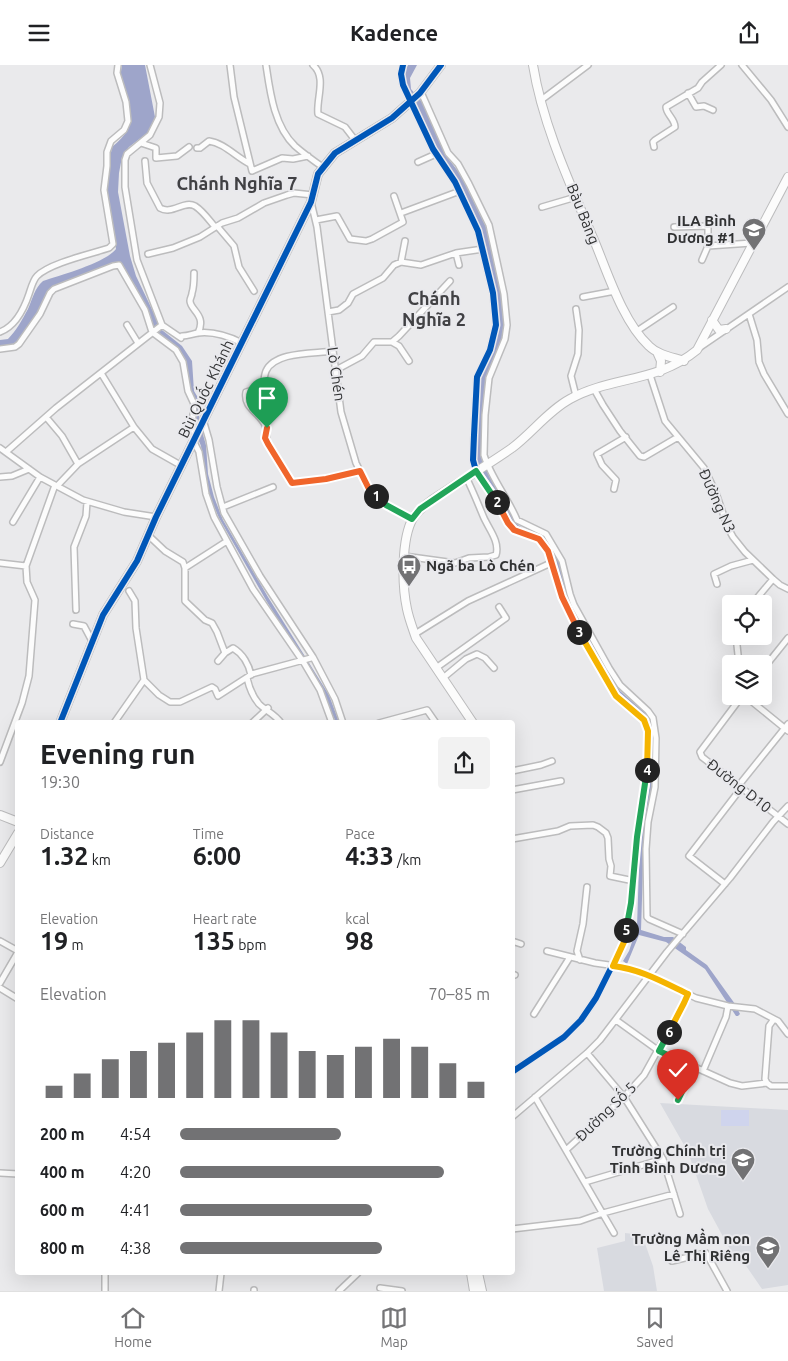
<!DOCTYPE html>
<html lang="en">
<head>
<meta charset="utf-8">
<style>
	:root { --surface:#fff; --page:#f2f2f2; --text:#202124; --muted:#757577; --line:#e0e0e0; --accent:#727274 }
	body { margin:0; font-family:Ubuntu,sans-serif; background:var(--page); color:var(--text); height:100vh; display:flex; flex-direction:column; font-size:19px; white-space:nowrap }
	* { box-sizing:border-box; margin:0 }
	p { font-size:16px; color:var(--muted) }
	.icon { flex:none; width:28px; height:28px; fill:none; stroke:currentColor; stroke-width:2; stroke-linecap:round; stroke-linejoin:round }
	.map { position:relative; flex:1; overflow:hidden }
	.details { position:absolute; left:15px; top:655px; width:500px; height:555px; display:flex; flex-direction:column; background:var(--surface); border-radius:5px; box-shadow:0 5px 20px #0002 }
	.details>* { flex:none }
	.controls { position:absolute; left:722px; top:530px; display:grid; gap:10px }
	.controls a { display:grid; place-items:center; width:50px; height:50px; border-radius:5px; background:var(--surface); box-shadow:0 5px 20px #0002; font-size:25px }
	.pin { position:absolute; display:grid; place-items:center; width:42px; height:42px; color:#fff; margin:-51px -21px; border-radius:50% 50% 50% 0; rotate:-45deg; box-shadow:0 0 5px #0007 }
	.pin .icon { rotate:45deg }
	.km { position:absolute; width:25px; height:25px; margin:-12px; border-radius:50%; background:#222; color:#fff; font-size:14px; line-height:25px; text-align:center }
	.round { display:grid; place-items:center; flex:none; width:52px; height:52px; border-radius:5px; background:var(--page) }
	.headline { display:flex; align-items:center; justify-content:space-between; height:85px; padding:0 25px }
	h1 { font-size:28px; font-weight:600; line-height:38px }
	.figures { display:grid; grid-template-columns:repeat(3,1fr); gap:8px; height:85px; padding:5px 25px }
	.figures div { display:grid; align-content:center }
	.figures b { font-size:25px; font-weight:600 }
	.figures small { font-size:14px; font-weight:400 }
	.figures p { font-size:14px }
	.chart { height:140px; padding:10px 25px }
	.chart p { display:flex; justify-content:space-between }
	.chart svg { width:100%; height:90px; margin-top:5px; stroke:var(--accent); stroke-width:6 }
	ul { padding:0 25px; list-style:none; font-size:16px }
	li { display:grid; grid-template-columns:80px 60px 1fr; align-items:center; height:38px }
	li i { height:12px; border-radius:6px; background:var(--accent) }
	header { display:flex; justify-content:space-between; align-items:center; height:65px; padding:0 25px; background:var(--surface); font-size:22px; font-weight:600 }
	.tab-bar { display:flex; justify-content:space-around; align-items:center; height:70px; border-top:1px solid var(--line); background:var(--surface); font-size:14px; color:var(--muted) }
	.tab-bar a { display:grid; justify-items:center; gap:2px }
	.tab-bar .on { color:var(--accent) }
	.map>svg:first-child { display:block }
	.built { fill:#d8dae0 }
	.green { fill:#cfd4ed }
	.water { fill:#9ea5ca }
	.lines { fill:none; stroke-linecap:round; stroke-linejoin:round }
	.street-casing { stroke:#bcbcbd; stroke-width:8 }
	.secondary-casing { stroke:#bcbcbd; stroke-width:10 }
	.street { stroke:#fcfcfc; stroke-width:5 }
	.secondary { stroke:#fcfcfc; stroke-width:8 }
	.cycleway-casing { stroke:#e9e9ed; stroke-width:9 }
	.cycleway { stroke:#0057b8; stroke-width:6 }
	.split-1-casing { stroke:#fff; stroke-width:10 }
	.split-2-casing { stroke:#fff; stroke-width:10 }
	.split-3-casing { stroke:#fff; stroke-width:10 }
	.split-4-casing { stroke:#fff; stroke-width:10 }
	.split-5-casing { stroke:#fff; stroke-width:10 }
	.split-6-casing { stroke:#fff; stroke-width:10 }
	.split-7-casing { stroke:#fff; stroke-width:10 }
	.split-1 { stroke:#f0652b; stroke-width:6 }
	.split-2 { stroke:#22a559; stroke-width:6 }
	.split-3 { stroke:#f0652b; stroke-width:6 }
	.split-4 { stroke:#f5b400; stroke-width:6 }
	.split-5 { stroke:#22a559; stroke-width:6 }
	.split-6 { stroke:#f5b400; stroke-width:6 }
	.split-7 { stroke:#22a559; stroke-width:6 }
	.labels { text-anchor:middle; stroke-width:4; stroke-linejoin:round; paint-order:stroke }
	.street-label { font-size:15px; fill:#313233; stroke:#e9e9ed }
	.poi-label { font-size:15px; font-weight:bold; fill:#313233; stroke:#e9e9ed; text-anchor:end }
	.quarter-label { font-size:18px; font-weight:bold; fill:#414144; stroke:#e9e9ed }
</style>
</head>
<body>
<header><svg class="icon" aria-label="menu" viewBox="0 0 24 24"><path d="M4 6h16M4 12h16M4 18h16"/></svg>Kadence<svg class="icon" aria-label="share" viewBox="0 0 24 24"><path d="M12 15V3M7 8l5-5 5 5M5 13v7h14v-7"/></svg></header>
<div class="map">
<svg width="788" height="1226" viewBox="0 0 788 1226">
	<rect width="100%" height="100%" fill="#eaeaec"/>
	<path class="built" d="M660,1038L788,1045V1220L762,1224L738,1189L733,1190L708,1144L688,1087Z
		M625,1168L642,1170L653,1201L657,1226H604L597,1183L625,1176Z"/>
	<path class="green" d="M721,1045H749V1061H721Z"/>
	<path class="water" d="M122,0H145L155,52L150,66L129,82L122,92L119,108L118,127L130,191L136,211L162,265L182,281L192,296L194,326L200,336L199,356L206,380L208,409L214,432L223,455L268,532L329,630L339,657H336L315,614L267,537L219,453L206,423L201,381L194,364L195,351L185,298L179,285L157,269L136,222L121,199L118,197L115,198L56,221L26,266L16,278L0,283V275L8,274C16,266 22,255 28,244C33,233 34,224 43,216C61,210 105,198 116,184L106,130L108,104L112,82C152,51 114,33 122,0Z
		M408,0H417L410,13L411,24L422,37L447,92L461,110L486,162L502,229L506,263L500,286L486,319L484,394L518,460L524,464L543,470L549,476L562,502L570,539L579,556L620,626L643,646L653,660L654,719L644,771L641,865L664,872H673L686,882V885L707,900L735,939L740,949L738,951H736L705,904L666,877L639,870L627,899L623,896L629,886L637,862L640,771L650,719L648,661L616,629L566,541L558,503L545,479L514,463L497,431L485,414L477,398L478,319L497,271L499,258L497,234L486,188L479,162L444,100L426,66L416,39L404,21L401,12Z"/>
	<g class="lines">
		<defs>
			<path id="street" d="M150,0L160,38L159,52L150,70L127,89L125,95V122L137,195L162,260L181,273L182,271C188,271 192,269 198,268C214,266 228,271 242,278
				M230,0L234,32L252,106L282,93L293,94L308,91
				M266,0C270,27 274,61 295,81C304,89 314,96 324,103
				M313,0C327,12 316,34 318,49L345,62L355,75
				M403,0L401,9L403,20L433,84L455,117L478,166L493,228L496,260L490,285L477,312L474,370L473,395L476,406L492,428L508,458L515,465L539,474L548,486L562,532L571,552L616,631L644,655L648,666L647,709L637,771L631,838L624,877L596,933L581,955L564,972L512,1007
				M742,0L771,35L788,62
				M421,27L448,88L458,99L469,119L489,160L504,229L507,260L505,274L489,313L485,350L484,390C491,413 508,433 517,455L546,469L562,496L570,529L574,540L609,603L620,620L648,646L653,653L656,673L655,722L648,757L646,784L647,852L649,854L683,869
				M688,28L696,42L704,41L713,45
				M540,36L588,0
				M141,78L156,83V93L177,91L189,82
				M654,82L653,77L655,75L675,62C675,54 666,49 666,42L698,23L702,17L721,0
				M197,83H200L209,76C224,78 236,92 250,99
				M145,96L147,118L160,143C172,150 184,135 195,141C203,146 209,155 215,162
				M418,97L436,89
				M311,137L317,162L341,347L356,398L369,424L386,440L412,454
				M542,142L576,132
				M401,148L460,126
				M316,155L337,151L350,174L366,176L372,174L403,157L394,131
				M217,161L234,181L239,202L254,226
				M674,162L708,161V181L702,195
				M708,181L752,178
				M456,188L483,184
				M148,189L173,183L200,172L222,158L238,153L264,138L287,130L294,128L313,130
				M401,197L421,200L456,188L459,200
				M194,208C194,215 194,222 192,228C192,231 190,233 190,236C190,245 207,250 198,268
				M583,232L615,226
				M328,247L339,245L348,238L353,229L383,213L394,200L401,197L405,176
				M749,249L757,275L759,297L764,309L788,349
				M127,260L138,278
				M637,266L673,242
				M0,267C16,261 24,244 29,229C31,223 33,215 37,211C50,198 91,189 109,183L113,179L104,125L107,101V87L111,76L124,65L128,56L126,37L117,8L118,0
				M392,277L399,281L409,296
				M699,283L788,222
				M0,284L15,282L19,279L40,249L50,228L54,224L113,201L119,200L145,245L152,267L176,285L183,297L188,326L194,339L192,360L195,372
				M333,286C315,289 275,286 266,306C264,311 264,317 263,322L246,327C243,343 259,347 265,360C268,366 265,372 268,379L292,418L326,414L360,406
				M336,305L362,291L374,277H392L399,271L450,216
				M101,308L134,362L152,384L182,401
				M650,310L665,356L704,403L716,428L728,463L733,472L745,487L773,514L780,520L788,524
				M594,324L603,340L620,366L640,391L644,392L678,372
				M576,331L571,311L578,289L579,265L576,244
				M46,352L62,371L78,399
				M204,358L209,375L217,422L224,448L260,511L313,592L335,634L343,658
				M194,377L199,387L206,429L214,452L253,524L304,598L320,625L332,658
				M0,383L40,412L83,435L124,447L156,452
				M6,387L56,343L162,260
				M0,412L12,411L29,404
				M57,421L78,399L134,362
				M614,424L616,415L602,400L597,389L626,372
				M223,442L273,422
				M13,457L40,412
				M148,470L165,486L183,497L185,503
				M404,491L455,498L469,493L489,492L496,490C500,477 489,464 484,453C478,439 473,426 466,412
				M0,498L26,501
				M717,519L714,509L731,501L753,495
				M129,526L135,536L136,563L144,615L159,630L170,637H180L212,622L215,624L218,631L252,609L311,593
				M752,539L773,514
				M76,545L74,482L86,451L87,437
				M73,559L84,561L92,576
				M415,569L468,536L553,497
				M736,571L739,599
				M225,588L233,583C243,589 249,600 251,610
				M218,596L225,588L217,567L212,558L205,555L185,536V503L227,476
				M436,603L506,553L499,542
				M764,603L788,573
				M247,613C249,622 253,632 259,639C266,646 275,649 281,658
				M443,613L466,594L477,589L485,593L494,603
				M742,631L700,687L702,692L788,759
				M745,631L788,666
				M114,658L144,615
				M252,658L268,643
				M379,658L427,645L436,658
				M0,697L22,638L29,611L35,535L27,517L26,501L55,420
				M512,706L541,700L552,696
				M739,720L788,659
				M512,725L561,716
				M512,774L558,766L570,761L593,760L598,762L606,768L608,773L609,794L611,801L610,811L634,816
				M725,819L689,791L742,722
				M0,876L18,886
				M512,876L521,879
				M547,886L595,898L623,902L649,910L696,933L728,941L755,944L774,954
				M580,895L577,886L583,859L587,822
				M512,909L515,910
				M0,918L18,887
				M0,923L18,934
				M534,949L570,892
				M616,955L659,986L730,1018L742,1021L767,1018L771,1021H788
				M587,988L624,1032L663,1094L680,1149
				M703,1006L726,952L728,941
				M767,1018L765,1014L769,961L774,954L778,956L788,969
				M535,1032L614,1168
				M678,1035L694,1002
				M512,1052L587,988L600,975L667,887L730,813L773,757L788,741
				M566,1085L624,1032L644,1010L684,938L687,929
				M0,1108L18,1109
				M585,1117L663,1094
				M512,1164L580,1156L603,1148L674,1129
				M672,1196L706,1188L727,1226
				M380,1223L402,1226
				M105,1226V1208
				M219,1226L221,1208
				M254,1226V1225
				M339,1226L358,1208"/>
			<path id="secondary" d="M533,0C543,62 572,123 596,180C609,212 624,258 649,281C658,290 672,292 684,296
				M712,255L719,265L726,264
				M657,287L661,296L660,307
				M60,658L103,550L137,496L156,452L311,137L318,109L335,88L392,53L420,28L441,0
				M473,658L416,573C413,564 409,554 407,544C402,521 401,474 413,453C418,445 425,440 432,435C459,417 486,401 512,383C532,368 548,346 570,334C612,311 657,318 697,285L788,112
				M0,750L18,757
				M0,798L18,768
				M471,1208L474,1226
				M478,1208L482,1226"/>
		</defs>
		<use href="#street" class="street-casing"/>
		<use href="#secondary" class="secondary-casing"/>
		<use href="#street" class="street"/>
		<use href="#secondary" class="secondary"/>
		<defs>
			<path id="cycleway" d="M403,0L401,9L403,20L433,84L455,117L478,166L493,228L496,260L490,285L477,312L474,370L473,395L476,406L492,428L508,458L515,465L539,474L548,486L562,532L571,552L616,631L644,655L648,666L647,709L637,771L631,838L624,877L596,933L581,955L564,972L512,1007
				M60,658L103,550L137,496L156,452L311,137L318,109L335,88L392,53L420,28L441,0"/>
		</defs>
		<use href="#cycleway" class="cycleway-casing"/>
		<use href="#cycleway" class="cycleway"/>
	</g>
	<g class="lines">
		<defs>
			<path id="split-1" d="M267,363L265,373L268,379L292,418L326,414L360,406L369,424L376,431"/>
			<path id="split-2" d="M376,431L386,440L412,454L420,444L476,406L497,437"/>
			<path id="split-3" d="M497,437L508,458L514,465L539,474L548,486L562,532L579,567"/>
			<path id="split-4" d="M579,567L616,631L644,655L648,666L647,705"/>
			<path id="split-5" d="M626,865L631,838L637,772L647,705"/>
			<path id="split-6" d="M626,865L624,877L613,901C640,904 663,917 688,929L684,938L669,967"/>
			<path id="split-7" d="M669,967L659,986L694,1002L678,1035"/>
		</defs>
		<use href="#split-1" class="split-1-casing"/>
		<use href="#split-2" class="split-2-casing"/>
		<use href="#split-3" class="split-3-casing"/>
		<use href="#split-4" class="split-4-casing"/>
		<use href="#split-5" class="split-5-casing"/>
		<use href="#split-6" class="split-6-casing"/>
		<use href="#split-7" class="split-7-casing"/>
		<use href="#split-1" class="split-1"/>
		<use href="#split-2" class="split-2"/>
		<use href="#split-3" class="split-3"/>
		<use href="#split-4" class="split-4"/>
		<use href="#split-5" class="split-5"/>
		<use href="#split-6" class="split-6"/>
		<use href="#split-7" class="split-7"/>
	</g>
	<defs>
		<symbol id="school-pin" viewBox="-11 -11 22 30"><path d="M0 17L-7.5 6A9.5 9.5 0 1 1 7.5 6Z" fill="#727274" stroke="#e9e9ed"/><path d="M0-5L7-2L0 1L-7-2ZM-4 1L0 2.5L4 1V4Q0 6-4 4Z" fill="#fff"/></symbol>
		<symbol id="bus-pin" viewBox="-11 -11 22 30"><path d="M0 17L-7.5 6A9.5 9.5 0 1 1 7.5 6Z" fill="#727274" stroke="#e9e9ed"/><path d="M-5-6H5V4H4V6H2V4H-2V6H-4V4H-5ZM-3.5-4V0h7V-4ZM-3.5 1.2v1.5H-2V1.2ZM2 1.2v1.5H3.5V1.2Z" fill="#fff"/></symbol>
		<symbol id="university-pin" viewBox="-11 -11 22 30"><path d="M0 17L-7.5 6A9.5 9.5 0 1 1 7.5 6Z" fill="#727274" stroke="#e9e9ed"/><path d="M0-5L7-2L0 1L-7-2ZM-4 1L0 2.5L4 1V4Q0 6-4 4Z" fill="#fff"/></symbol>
	</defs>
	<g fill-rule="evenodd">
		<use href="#school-pin" x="740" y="151" width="28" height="38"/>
		<use href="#bus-pin" x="395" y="487" width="28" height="38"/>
		<use href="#university-pin" x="729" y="1081" width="28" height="38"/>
		<use href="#school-pin" x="754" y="1169" width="28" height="38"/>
	</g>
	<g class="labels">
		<g class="street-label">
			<text transform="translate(583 149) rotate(68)" y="5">Bàu Bàng</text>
			<text transform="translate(336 309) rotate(82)" y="5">Lò Chén</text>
			<text transform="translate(206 324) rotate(-64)" y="5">Bùi Quốc Khánh</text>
			<text transform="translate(717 436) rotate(66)" y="5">Đường N3</text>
			<text transform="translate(739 721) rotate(38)" y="5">Đường D10</text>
			<text transform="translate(606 1047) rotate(-44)" y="5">Đường Số 5</text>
		</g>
		<g class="poi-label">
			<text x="736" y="161">ILA Bình<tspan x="736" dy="17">Dương #1</tspan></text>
			<text x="426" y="506" text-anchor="start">Ngã ba Lò Chén</text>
			<text x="726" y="1091">Trường Chính trị<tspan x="726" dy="17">Tỉnh Bình Dương</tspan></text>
			<text x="750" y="1179">Trường Mầm non<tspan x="750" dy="17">Lê Thị Riêng</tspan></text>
		</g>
		<g class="quarter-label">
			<text x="237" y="125">Chánh Nghĩa 7</text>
			<text x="434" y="240">Chánh<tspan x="434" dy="21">Nghĩa 2</tspan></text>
		</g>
	</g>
</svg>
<div class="controls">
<a><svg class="icon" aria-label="locate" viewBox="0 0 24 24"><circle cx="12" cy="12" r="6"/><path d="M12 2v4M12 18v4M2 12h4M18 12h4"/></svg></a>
<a><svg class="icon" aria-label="layers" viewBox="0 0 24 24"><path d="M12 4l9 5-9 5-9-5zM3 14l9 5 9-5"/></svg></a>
</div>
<div class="pin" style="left:267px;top:363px;background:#1e9e55"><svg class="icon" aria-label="arrive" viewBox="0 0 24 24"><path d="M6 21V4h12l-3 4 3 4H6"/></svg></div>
<div class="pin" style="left:678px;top:1035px;background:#d93025"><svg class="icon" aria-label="check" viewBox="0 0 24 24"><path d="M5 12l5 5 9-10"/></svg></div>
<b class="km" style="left:376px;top:431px">1</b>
<b class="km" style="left:497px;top:437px">2</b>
<b class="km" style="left:579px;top:567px">3</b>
<b class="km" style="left:647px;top:705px">4</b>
<b class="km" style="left:626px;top:865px">5</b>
<b class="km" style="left:669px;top:967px">6</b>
<section class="details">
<div class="headline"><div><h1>Evening run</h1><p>19:30</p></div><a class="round"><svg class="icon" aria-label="share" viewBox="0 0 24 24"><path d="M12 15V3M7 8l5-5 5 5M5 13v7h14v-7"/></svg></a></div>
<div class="figures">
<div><p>Distance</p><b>1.32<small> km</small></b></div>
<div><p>Time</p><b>6:00</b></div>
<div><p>Pace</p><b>4:33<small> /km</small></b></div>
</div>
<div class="figures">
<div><p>Elevation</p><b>19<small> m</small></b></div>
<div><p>Heart rate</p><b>135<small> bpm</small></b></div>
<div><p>kcal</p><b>98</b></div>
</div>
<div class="chart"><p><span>Elevation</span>70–85 m</p>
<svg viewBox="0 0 160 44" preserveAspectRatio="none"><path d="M5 44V38M15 44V32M25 44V25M35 44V21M45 44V17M55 44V12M65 44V6M75 44V6M85 44V12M95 44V21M105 44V23M115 44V19M125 44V15M135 44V19M145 44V27M155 44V36"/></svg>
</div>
<ul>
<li><b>200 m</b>4:54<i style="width:52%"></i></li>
<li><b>400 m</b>4:20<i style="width:85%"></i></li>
<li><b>600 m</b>4:41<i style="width:62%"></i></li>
<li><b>800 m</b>4:38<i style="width:65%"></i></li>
</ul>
</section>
</div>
<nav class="tab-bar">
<a class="on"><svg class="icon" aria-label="home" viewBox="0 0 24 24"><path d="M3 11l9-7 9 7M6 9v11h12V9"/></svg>Home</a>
<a><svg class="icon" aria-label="map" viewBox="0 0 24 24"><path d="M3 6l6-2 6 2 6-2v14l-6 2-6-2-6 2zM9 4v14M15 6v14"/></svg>Map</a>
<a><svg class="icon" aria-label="saved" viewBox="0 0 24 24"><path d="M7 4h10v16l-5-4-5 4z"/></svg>Saved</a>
</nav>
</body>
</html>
